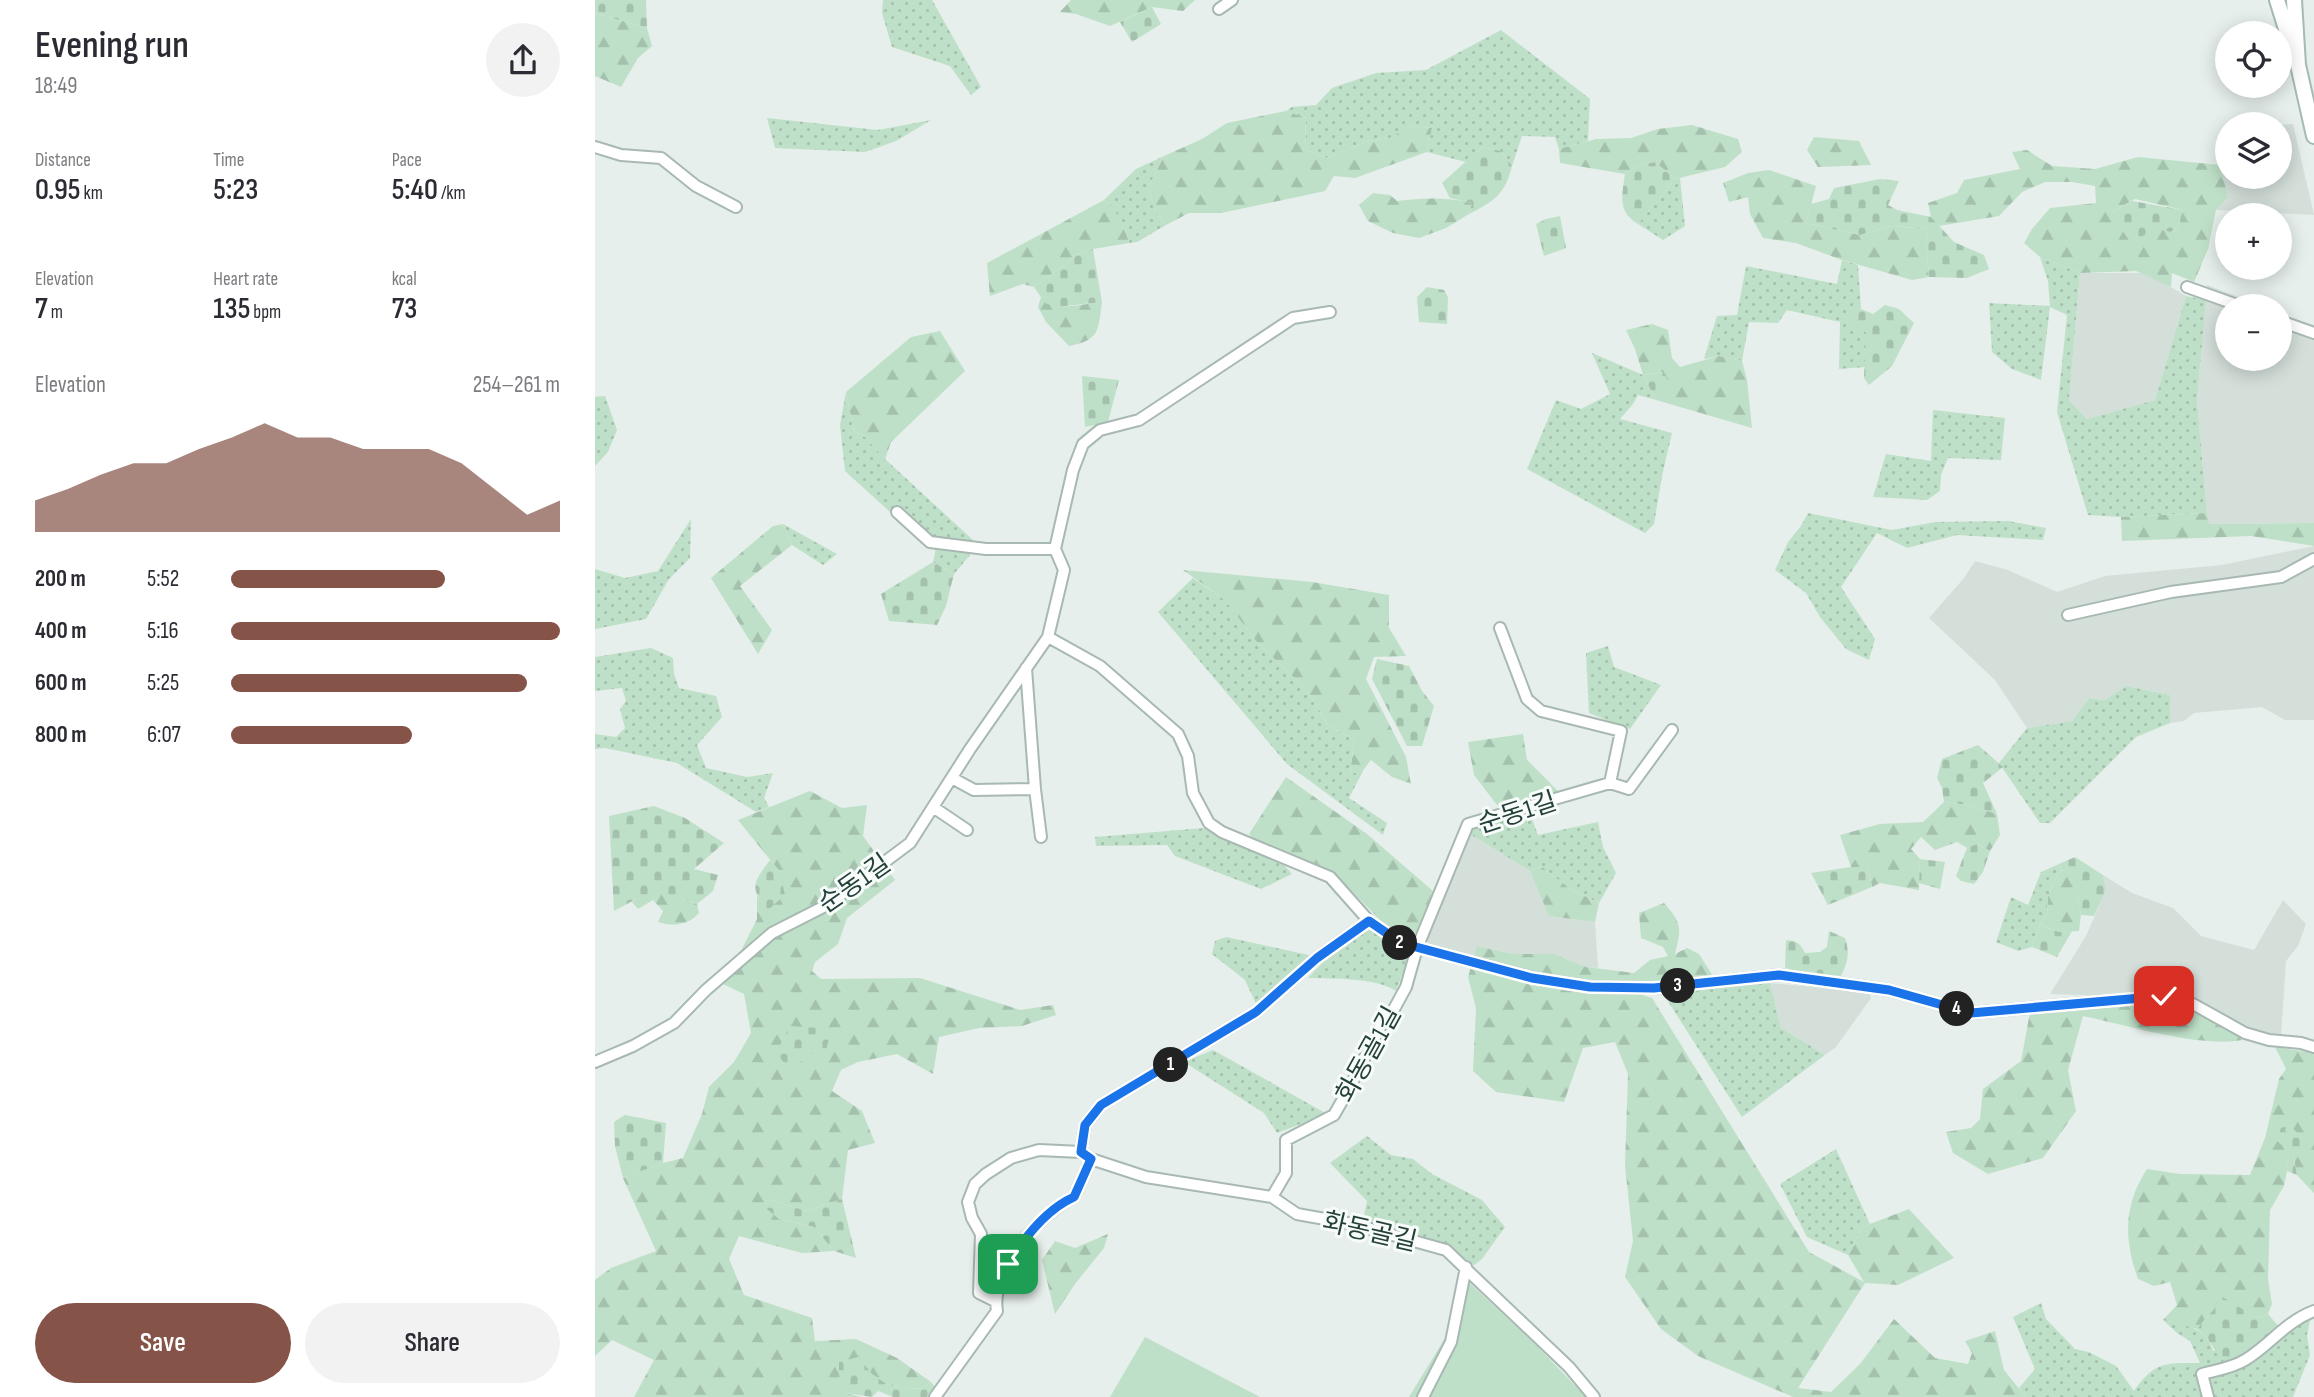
<!DOCTYPE html>
<html lang="en">
<head>
<meta charset="utf-8">
<style>
	:root { --surface:#fff; --page:#f2f2f3; --text:#2b2b33; --muted:#7c7c81; --accent:#855347 }
	body { margin:0; font-family:"Sofia Sans Condensed","Noto Sans KR",sans-serif; background:var(--page); color:var(--text); height:100vh; display:flex; flex-direction:column; font-size:26px; white-space:nowrap }
	* { box-sizing:border-box; margin:0 }
	p { font-size:23px; color:var(--muted) }
	.icon { flex:none; width:38px; height:38px; fill:none; stroke:currentColor; stroke-width:2; stroke-linecap:round; stroke-linejoin:round }
	.map { position:relative; flex:1; overflow:hidden }
	.side { display:flex; flex-direction:column; background:var(--surface); width:595px }
	.side>* { flex:none }
	.tools { position:absolute; left:1620px; top:21px; display:grid; gap:14px }
	.tools a { display:grid; place-items:center; width:77px; height:77px; border-radius:50%; background:var(--surface); box-shadow:0 4px 18px #0003; font-size:35px }
	.pin { position:absolute; display:grid; place-items:center; width:60px; height:60px; color:#fff; margin:-30px; border-radius:14px; box-shadow:0 4px 10px #0006 }
	.km { position:absolute; width:35px; height:35px; margin:-18px; border-radius:50%; background:#222; color:#fff; font-size:19px; line-height:35px; text-align:center }
	.round { display:grid; place-items:center; flex:none; width:74px; height:74px; border-radius:37px; background:var(--page) }
	.head { display:flex; align-items:center; justify-content:space-between; height:119px; padding:0 35px }
	h1 { font-size:38px; font-weight:600; line-height:52px }
	.figures { display:grid; grid-template-columns:repeat(3,1fr); gap:10px; height:119px; padding:7px 35px }
	.figures div { display:grid; align-content:center }
	.figures b { font-size:30px; font-weight:600 }
	.figures small { font-size:19px; font-weight:400 }
	.figures p { font-size:19px }
	.chart { height:196px; padding:14px 35px }
	.chart p { display:flex; justify-content:space-between }
	.chart svg { width:100%; height:126px; margin-top:7px; fill:var(--accent); opacity:.7 }
	.cta { display:flex; gap:14px; margin-top:auto; padding:14px 35px }
	.cta a { flex:1; height:80px; border-radius:42px; background:var(--accent); color:#fff; font-size:28px; font-weight:600; line-height:80px; text-align:center }
	.cta a+a { background:var(--page); color:var(--text) }
	ul { padding:0 35px; list-style:none; font-size:23px }
	li { display:grid; grid-template-columns:112px 84px 1fr; align-items:center; height:52px }
	li i { height:18px; border-radius:9px; background:var(--accent) }
	main { display:flex; flex:1; min-height:0 }
	.map>svg:first-child { display:block }
	.built { fill:#d4dfda }
	.grass { fill:url(#grass-dots) }
	.forest { fill:url(#forest-firs); fill-rule:evenodd }
	.cemetery { fill:url(#cemetery-stones) }
	.park { fill:#bfe0c8 }
	.lines { fill:none; stroke-linecap:round; stroke-linejoin:round }
	.minor-casing { stroke:#a8b8b2; stroke-width:14 }
	.secondary-casing { stroke:#a4bbb3; stroke-width:18 }
	.minor { stroke:#fff; stroke-width:10 }
	.secondary { stroke:#fff; stroke-width:14 }
	.route-casing { stroke:#fff; stroke-width:14 }
	.route { stroke:#1a73e8; stroke-width:9 }
	.labels { text-anchor:middle; stroke-width:6; stroke-linejoin:round; paint-order:stroke }
	.street-label { font-size:26px; fill:#24423a; stroke:#f7fbf9 }
</style>
</head>
<body>
<main>
<section class="side">
<div class="head"><div><h1>Evening run</h1><p>18:49</p></div><a class="round"><svg class="icon" aria-label="share" viewBox="0 0 24 24"><path d="M12 15V3M7 8l5-5 5 5M5 13v7h14v-7"/></svg></a></div>
<div class="figures">
<div><p>Distance</p><b>0.95<small> km</small></b></div>
<div><p>Time</p><b>5:23</b></div>
<div><p>Pace</p><b>5:40<small> /km</small></b></div>
</div>
<div class="figures">
<div><p>Elevation</p><b>7<small> m</small></b></div>
<div><p>Heart rate</p><b>135<small> bpm</small></b></div>
<div><p>kcal</p><b>73</b></div>
</div>
<div class="chart"><p><span>Elevation</span>254–261 m</p>
<svg viewBox="0 0 160 44" preserveAspectRatio="none"><path d="M0 44V33L10 29L20 24L30 20L40 20L50 15L60 11L70 6L80 11L90 11L100 15L110 15L120 15L130 20L140 29L150 38L160 33V44z"/></svg>
</div>
<ul>
<li><b>200 m</b>5:52<i style="width:65%"></i></li>
<li><b>400 m</b>5:16<i style="width:100%"></i></li>
<li><b>600 m</b>5:25<i style="width:90%"></i></li>
<li><b>800 m</b>6:07<i style="width:55%"></i></li>
</ul>
<div class="cta"><a>Save</a><a>Share</a></div>
</section>
<div class="map">
<svg width="1719" height="1397" viewBox="0 0 1719 1397">
	<defs>
		<pattern id="grass-dots" width="8" height="8" patternUnits="userSpaceOnUse" patternTransform="scale(1.75)"><rect width="8" height="8" fill="#bfe0c8"/><path d="M2 2h.1M6 6h.1" fill="none" stroke="#a4c1ad" stroke-width="1.8" stroke-linecap="round"/></pattern>
		<pattern id="forest-firs" width="22" height="20" patternUnits="userSpaceOnUse" patternTransform="scale(1.75)"><rect width="22" height="20" fill="#bfe0c8"/><path d="M5 1l3.5 6h-7zM16 11l3.5 6h-7z" fill="#a4c1ad"/></pattern>
		<pattern id="cemetery-stones" width="16" height="16" patternUnits="userSpaceOnUse" patternTransform="scale(1.75)"><rect width="16" height="16" fill="#bfe0c8"/><path d="M2 7V4a2 2 0 0 1 4 0v3zM10 15v-3a2 2 0 0 1 4 0v3z" fill="#a4c1ad"/></pattern>
	</defs>
	<rect width="100%" height="100%" fill="#e6efeb"/>
	<path class="built" d="M1698,124L1719,215L1621,210L1633,197L1625,165L1633,157V177H1685V125Z
		M1485,273H1552L1591,296L1560,400L1492,419L1474,400Z
		M1612,285L1667,306H1633V359H1685V313L1719,326V523L1613,524L1602,400Z
		M1719,546V720H1690L1667,707L1599,713L1589,721L1575,723V695L1531,686L1510,700L1494,698L1477,721L1432,728L1400,680L1334,618L1369,578L1380,561L1413,570L1462,592L1510,576L1627,565Z
		M875,834L935,871L955,916L1000,922L1003,968L991,967L958,954H918L883,946L880,955L832,944L834,933Z
		M1508,875L1537,893L1578,908L1606,936L1659,950L1688,900L1711,924L1703,946L1691,961L1686,1037L1659,1033L1515,996L1455,994L1491,936L1511,890Z
		M1175,983L1274,992L1276,998L1241,1047L1230,1055L1186,1028Z"/>
	<path class="grass" d="M288,0H337L386,87L376,95L355,66L297,47L287,13Z
		M906,30L995,99L993,141L964,149L960,137L927,136L917,166L906,151L887,147L871,162L832,152L837,128L816,126L795,138L773,141L731,158L710,149L711,118L691,111L697,107L721,105L737,88L781,73L831,70Z
		M172,118L283,130L336,120L301,141L270,152L180,148Z
		M569,156L553,188L560,210L571,225L542,242L534,243C529,225 523,213 509,200L541,169Z
		M1085,178L1090,226L1068,240L1043,224L1080,179Z
		M1445,257L1485,273L1474,400L1492,419L1560,400L1591,296L1611,300L1602,400L1612,513L1526,517L1493,515L1462,412L1472,315L1455,307L1446,380L1417,369L1397,352L1394,303L1455,306L1453,281Z
		M1247,260L1263,265L1266,309L1259,310L1271,332L1270,367L1244,369L1245,322L1192,310L1183,323L1154,322L1147,361L1124,356L1109,359L1122,316L1142,315L1151,266L1242,284Z
		M997,353L1048,375L1061,400L1043,395L1038,404L1025,419L1077,433L1067,476L1059,524L1050,533L932,469L961,400L986,409L1015,394Z
		M251,392L259,431L269,436L290,459L378,540L375,555L359,574L338,562L341,548L294,511L250,471L245,425Z
		M10,396L22,430L13,452L0,466V397Z
		M1338,410L1410,418L1406,460L1353,458L1346,475L1345,491L1332,500L1278,497L1291,454L1336,461Z
		M1213,513L1297,530L1340,522L1413,521L1451,528L1448,540L1362,535L1312,548L1282,533L1246,587L1280,639L1274,660L1251,649L1225,617L1211,593L1180,570L1193,542L1206,526Z
		M96,519L95,558L74,579L51,619L0,629V569L30,578L63,571Z
		M188,524L242,554L228,565L197,545Z
		M598,578L630,600L661,641L712,690L733,725L759,740L755,774L769,769L754,798L792,823L788,835L692,764L563,612Z
		M1013,646L1019,667L1066,685L1035,729L994,713L991,653Z
		M56,648L78,658L79,674L84,688L121,696L127,717L102,745L111,768L152,777L178,773L169,798L174,807L161,812L82,763L10,748L0,749V734L21,737L30,728L25,709L31,701L27,688L0,691V657Z
		M1531,686L1575,695V723L1541,737L1455,823H1445L1404,763L1432,728L1477,721L1494,698L1510,700Z
		M934,811L943,835L1003,822L1008,847L1021,873L1004,903L975,889L946,866L935,871L875,834L876,828Z
		M609,828L689,865L697,874L666,889L580,856L572,845L501,846L500,837Z
		M1464,864L1467,870L1462,875L1453,896L1452,914L1445,925L1437,947L1423,951L1401,942L1416,897L1433,905L1446,872Z
		M774,928L815,953L801,991C780,977 738,979 713,978L728,962Z
		M631,937L718,956L661,1004L650,980L617,954L620,941Z
		M1175,983L1186,1028L1230,1055L1147,1117L1067,992Z
		M618,1050L732,1114L682,1133L669,1113L589,1062Z
		M772,1136L796,1155L818,1159L837,1174L887,1200L910,1227L887,1259L879,1265L847,1242L768,1220L772,1201L735,1163Z
		M1241,1149L1275,1224L1267,1227L1253,1255L1212,1237L1185,1184Z
		M1446,1303L1451,1319L1480,1349L1494,1352L1521,1366L1539,1391C1560,1361 1570,1363 1605,1363L1595,1341L1582,1333L1568,1320C1591,1326 1611,1326 1618,1351L1666,1341L1684,1327L1716,1316L1712,1335L1715,1355L1698,1397H1431L1424,1388L1440,1369L1418,1317Z"/>
	<path class="forest" d="M476,0H600L588,11L557,7L515,26L481,14L465,12Z
		M0,13L52,28L57,46L43,58L26,87L0,76Z
		M691,111L711,118L710,149L731,158L773,141L795,138L815,126L837,128L832,152L760,178L739,176L730,191L626,213H594L571,225L560,210L553,188L569,156L607,139L632,123Z
		M1097,125L1143,139L1147,152L1130,167L1080,179L1060,162L1043,166L1030,174L965,163L964,149L1001,139L1036,138L1063,129Z
		M1219,137L1264,141L1276,165L1223,167L1212,150Z
		M1432,150L1457,166L1500,169L1543,157L1625,165L1633,197L1621,210L1613,249L1599,282L1577,273L1576,287L1541,271L1485,273L1445,257L1429,243L1437,229L1455,208L1501,203L1500,186L1477,182H1450L1427,192L1404,216L1344,226L1336,217L1333,203L1362,193L1369,180L1425,169L1417,152ZM1540,199L1588,210L1583,227L1577,232L1515,213Z
		M1174,170L1221,186L1211,223L1265,235L1297,226L1332,229L1331,242L1334,277L1317,280L1247,260L1201,243L1168,238L1155,214L1153,197L1134,202L1128,183L1153,173Z
		M778,193L795,195L802,201C829,198 851,197 877,203L874,214L851,228L824,238L798,233L773,221L764,205Z
		M509,200C523,212 529,225 534,243L498,249L482,255L439,287L428,284L395,296L392,263Z
		M446,297C459,314 488,303 507,302C503,331 505,340 474,346L451,322L443,307Z
		M1057,324L1073,330L1077,358L1085,367L1124,356L1147,361L1152,380L1157,428L1061,400L1076,391L1069,372L1048,375L1040,349L1031,330Z
		M345,331L370,371L296,442L290,459L269,436L259,431L251,392L316,337Z
		M1612,513L1614,524L1719,523V546L1656,536L1527,541L1526,517Z
		M188,524L197,545L145,586L177,630L163,654L116,578L178,526Z
		M588,570L717,582L794,595V628L811,656L779,657L771,679L811,757L816,784L797,777L776,760L769,769L755,775L759,740L733,725L712,690L661,641L630,600Z
		M928,734L932,760L964,792L902,805L879,775L873,742Z
		M691,777L772,834L838,891L821,933L812,939L792,927L736,870L660,840L654,834Z
		M215,791L247,808L272,805L268,836L300,880L252,918L243,944L220,962L217,971L226,979L325,978L425,1010L458,1005L461,1015L427,1026L384,1028L344,1037L338,1074L302,1054L263,1062L246,1070L237,1091L267,1111L280,1143L253,1150L247,1199L211,1211L173,1199L184,1219L219,1227L239,1251L207,1253L144,1236L134,1259L149,1295L217,1318L220,1341L261,1339L302,1358L336,1382L326,1389L295,1386L278,1375L250,1393L267,1397H39L59,1360L17,1340L0,1356V1280L16,1268L61,1251L28,1178L68,1163L88,1158L107,1114L114,1087L139,1062L156,1033L149,994L128,984L120,976L146,951L162,919V896L173,909L185,872L143,820Z
		M1349,802L1374,805L1402,814L1405,835L1395,851L1382,844L1372,848L1362,842L1340,850L1326,837L1316,849L1325,859L1324,890L1285,883L1277,887L1273,867H1256L1245,835L1285,824L1328,822Z
		M946,866L975,889L1004,903L1000,922L954,916L935,871Z
		M1467,870L1486,878L1483,900L1486,915L1484,931L1464,932L1445,925L1452,914L1453,896L1462,875Z
		M51,892H71L102,904L104,913C93,925 79,927 63,922L68,911L58,900L43,909L37,902Z
		M1069,903C1088,924 1086,929 1080,954L1092,948L1104,954L1118,976L1041,983V993L1057,998L1214,1252L1269,1282L1253,1255L1267,1227L1314,1209L1359,1258L1303,1285L1270,1283L1203,1388L1236,1392L1265,1364L1299,1319L1340,1358L1373,1364L1377,1353L1370,1341L1400,1331L1409,1370L1431,1397H1198L1103,1356L1066,1329L1030,1277L1038,1241L1030,1165L1033,1074L1020,1042L988,1048L969,1102L901,1092L878,1071L881,1008L873,977L882,946L918,954H959L991,967L1039,973L1055,960L1073,956L1068,947L1046,938L1044,913Z
		M1570,1000C1597,1007 1629,1018 1647,1040C1605,1048 1531,1025 1488,1016L1473,1070L1481,1111L1448,1158L1393,1174L1358,1153L1351,1132L1376,1128L1385,1119L1388,1089L1426,1061L1435,1012Z
		M1680,1047L1719,1053V1193L1702,1175L1698,1153L1690,1148L1692,1171L1689,1186L1675,1210L1673,1279L1677,1304L1673,1314L1662,1318L1626,1297L1619,1309L1602,1329L1568,1320L1582,1305L1575,1282L1559,1286L1543,1279C1529,1239 1528,1206 1552,1169L1585,1174L1655,1175L1670,1138L1684,1079L1691,1069Z
		M513,1234L509,1248L480,1284L460,1314L447,1260L460,1241L480,1248Z
		M382,1235L399,1237L415,1246L396,1295L379,1283Z"/>
	<path class="cemetery" d="M0,0H51L52,28L0,13Z
		M557,7L566,24L537,42L525,22Z
		M887,147L906,151L917,166C910,195 899,201 874,214L877,203L855,198L847,183Z
		M1060,162L1080,179L1043,224C1022,211 1027,196 1030,174L1043,166Z
		M1285,179L1304,181L1293,205L1302,210L1336,217L1359,242L1389,255L1394,269L1372,278L1334,277L1331,242L1332,229L1297,226L1265,235L1211,223L1216,204L1234,199L1239,188Z
		M1537,201L1588,210L1583,227L1576,232L1561,228L1536,243L1515,213Z
		M965,216L971,248L949,256L941,224L951,219Z
		M498,249L507,302L462,307L450,303L439,287L482,255Z
		M832,287L849,290L853,297L852,324L824,322L822,297Z
		M1290,305L1304,309L1319,323L1297,366L1274,385L1269,378L1271,332L1260,330L1254,316L1259,310L1266,309L1278,314Z
		M1069,372L1077,391L1061,400L1048,375Z
		M487,376L524,380L513,422L490,427Z
		M338,562L359,574L351,606L342,625L294,621L286,594Z
		M782,659L814,666L827,691L839,706L827,746H812L777,679Z
		M1383,745L1408,767L1388,783L1402,814L1374,805L1349,802L1347,788L1342,778L1347,759Z
		M59,806L90,818L129,843L99,869L123,875L118,891L102,904C56,886 61,889 19,911L14,816Z
		M1382,844L1395,851L1388,872L1379,884L1366,881L1361,876L1372,848Z
		M1480,857L1508,875L1511,890L1499,916L1486,915L1483,901L1485,878L1467,870L1464,864Z
		M1325,859L1350,862L1345,889L1324,883Z
		M175,860L185,872L190,895L173,910C153,887 159,882 175,860Z
		M1256,867H1273L1277,887L1233,905L1216,873Z
		M1445,925L1464,932L1477,931L1462,957L1437,947Z
		M1234,931L1250,938C1255,953 1253,962 1246,976L1211,973L1190,968L1191,940C1203,941 1205,943 1210,953L1225,952L1232,947Z
		M195,1026L237,1029L230,1053L214,1054L196,1071L181,1053Z
		M30,1115L71,1123L68,1163L28,1178L20,1146L19,1122Z
		M1695,1125L1710,1142L1698,1153L1702,1175L1692,1171L1690,1148L1682,1141L1686,1128Z
		M173,1199L211,1211L247,1199L261,1258L239,1251L219,1227L184,1219L167,1205Z
		M1626,1296L1662,1318L1673,1314L1684,1327L1648,1356L1630,1362C1617,1350 1617,1340 1602,1329L1619,1309Z
		M263,1357L278,1375L295,1386L326,1389L336,1382L341,1388L332,1397H298L283,1391L277,1397L250,1393L244,1375V1362Z"/>
	<path class="park" d="M864,1273L944,1348L991,1397H814L852,1335Z
		M550,1337L665,1397H515Z"/>
	<g class="lines">
		<defs>
			<path id="minor" d="M624,9L637,0
				M0,147L26,155L66,158L101,186L141,207
				M1592,287L1645,306
				M1685,321L1719,333
				M460,549L478,470L488,444L505,430L544,420L698,318L735,312
				M1473,615L1576,592L1686,577L1719,559
				M453,637L505,666L583,734L593,756L598,793L614,823L627,832L735,877L774,921L806,943L938,978L995,987L1060,988L1184,975L1294,990L1376,1013L1569,996L1598,1004L1650,1033L1674,1040L1706,1043L1719,1047
				M431,668L440,789L446,837
				M357,778L379,790L440,789
				M1015,783L1034,789L1077,730
				M338,807L372,830
				M0,1062L38,1046L79,1023L111,990L177,933L232,905L315,843L375,749L453,637L469,570L460,549H391L335,542L302,512
				M486,1152L490,1125L506,1105L661,1012L722,958L774,921
				M677,1197L702,1214L758,1224L851,1250L974,1367L999,1397
				M400,1301L384,1293L386,1234L377,1218L373,1202L380,1184L391,1174L416,1158L444,1150L486,1152L496,1159L551,1177L677,1197L691,1173V1140L739,1115L755,1087L785,1027L799,1009L811,987L822,948L873,824L1015,783L1026,731L946,711L932,699L905,628
				M340,1397L402,1311C395,1272 445,1212 479,1197L496,1159
				M828,1397L856,1342L871,1267
				M1613,1397L1607,1374C1622,1370 1637,1368 1650,1360C1675,1345 1690,1322 1719,1311"/>
			<path id="secondary" d="M1682,0L1696,45
				M1699,0L1703,65L1719,136"/>
		</defs>
		<use href="#minor" class="minor-casing"/>
		<use href="#secondary" class="secondary-casing"/>
		<use href="#minor" class="minor"/>
		<use href="#secondary" class="secondary"/>
	</g>
	<g class="lines">
		<defs>
			<path id="route" d="M413,1264C429,1238 450,1210 479,1197L496,1159L486,1152L490,1125L506,1105L661,1012L722,958L774,921L806,943L937,978L995,987L1059,988L1184,975L1294,990L1376,1013L1569,996"/>
		</defs>
		<use href="#route" class="route-casing"/>
		<use href="#route" class="route"/>
	</g>
	<g class="labels">
		<g class="street-label">
			<text transform="translate(922 812) rotate(-18)" y="9">순동1길</text>
			<text transform="translate(259 883) rotate(-35)" y="9">순동1길</text>
			<text transform="translate(773 1054) rotate(-61)" y="9">화동골1길</text>
			<text transform="translate(775 1231) rotate(13)" y="9">화동골길</text>
		</g>
	</g>
</svg>
<div class="tools">
<a><svg class="icon" aria-label="locate" viewBox="0 0 24 24"><circle cx="12" cy="12" r="6"/><path d="M12 2v4M12 18v4M2 12h4M18 12h4"/></svg></a>
<a><svg class="icon" aria-label="layers" viewBox="0 0 24 24"><path d="M12 4l9 5-9 5-9-5zM3 14l9 5 9-5"/></svg></a>
<a>+</a>
<a>−</a>
</div>
<div class="pin" style="left:413px;top:1264px;background:#1e9e55"><svg class="icon" aria-label="arrive" viewBox="0 0 24 24"><path d="M6 21V4h12l-3 4 3 4H6"/></svg></div>
<div class="pin" style="left:1569px;top:996px;background:#d93025"><svg class="icon" aria-label="check" viewBox="0 0 24 24"><path d="M5 12l5 5 9-10"/></svg></div>
<b class="km" style="left:576px;top:1065px">1</b>
<b class="km" style="left:805px;top:943px">2</b>
<b class="km" style="left:1083px;top:986px">3</b>
<b class="km" style="left:1362px;top:1009px">4</b>
</div>
</main>
</body>
</html>
